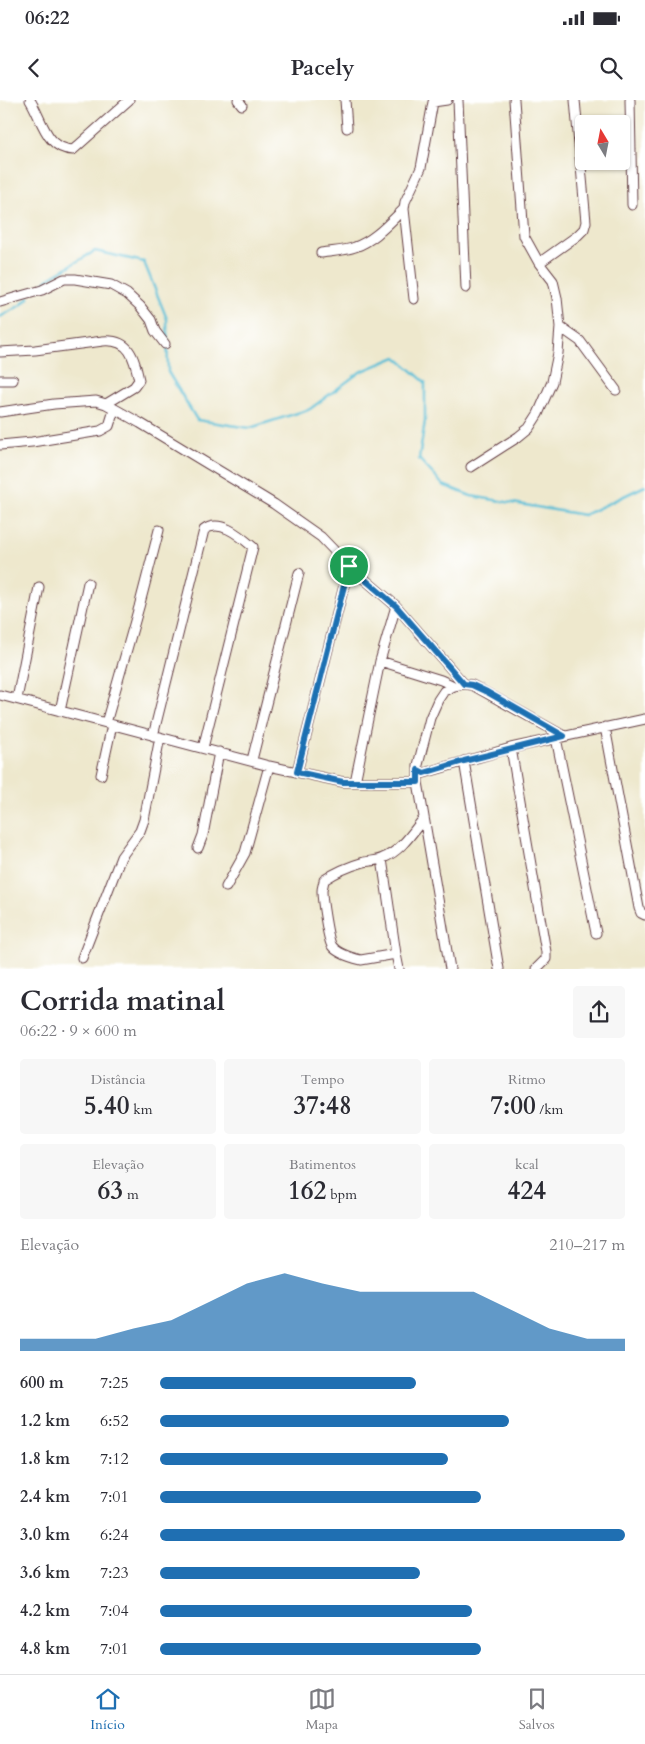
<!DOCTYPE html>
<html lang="pt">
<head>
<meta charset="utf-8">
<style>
	:root { --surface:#fff; --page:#f7f7f7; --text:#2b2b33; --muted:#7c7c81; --line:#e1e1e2; --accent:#1f6fb2 }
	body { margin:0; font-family:Cardo,serif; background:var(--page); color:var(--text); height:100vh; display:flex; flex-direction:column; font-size:19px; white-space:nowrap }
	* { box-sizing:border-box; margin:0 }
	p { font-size:16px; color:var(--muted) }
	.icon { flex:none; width:28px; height:28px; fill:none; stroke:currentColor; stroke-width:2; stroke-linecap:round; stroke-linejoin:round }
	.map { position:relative; height:869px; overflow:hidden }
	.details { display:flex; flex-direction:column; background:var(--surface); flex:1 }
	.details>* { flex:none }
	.needle { width:32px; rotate:350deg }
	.fabs { position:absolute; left:575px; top:15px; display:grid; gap:10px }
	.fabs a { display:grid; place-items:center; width:55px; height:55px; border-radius:5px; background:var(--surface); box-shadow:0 1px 4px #0004; font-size:25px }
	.pin { position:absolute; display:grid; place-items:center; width:42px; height:42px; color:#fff; margin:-21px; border:2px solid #fff; border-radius:50%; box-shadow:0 1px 5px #0007 }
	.round { display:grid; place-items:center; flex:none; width:52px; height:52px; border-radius:5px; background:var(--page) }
	.overview { display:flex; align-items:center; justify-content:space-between; height:85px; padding:0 20px }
	h1 { font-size:28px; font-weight:700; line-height:38px }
	.metrics { display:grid; grid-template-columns:repeat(3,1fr); gap:8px; height:85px; padding:5px 20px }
	.metrics div { display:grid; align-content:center; border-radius:5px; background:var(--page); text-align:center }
	.metrics b { font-size:25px; font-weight:700 }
	.metrics small { font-size:14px; font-weight:400 }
	.metrics p { font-size:14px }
	.chart { height:140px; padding:10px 20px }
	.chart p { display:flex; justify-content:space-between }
	.chart svg { width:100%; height:90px; margin-top:5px; fill:var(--accent); opacity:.7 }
	ul { padding:0 20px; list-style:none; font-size:16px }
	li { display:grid; grid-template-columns:80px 60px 1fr; align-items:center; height:38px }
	li i { height:12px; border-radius:6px; background:var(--accent) }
	.status { display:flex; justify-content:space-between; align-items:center; height:35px; padding:0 25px; background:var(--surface); direction:ltr }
	.status svg { height:14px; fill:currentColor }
	header { display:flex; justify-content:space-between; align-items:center; height:65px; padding:0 20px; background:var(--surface); font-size:22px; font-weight:700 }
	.dock { display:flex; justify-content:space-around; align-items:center; height:70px; border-top:1px solid var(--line); background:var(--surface); font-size:14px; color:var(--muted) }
	.dock a { display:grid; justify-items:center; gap:2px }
	.dock .current { color:var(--accent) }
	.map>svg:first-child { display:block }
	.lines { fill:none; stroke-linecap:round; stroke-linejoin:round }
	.stream { stroke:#58bed6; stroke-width:2.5 }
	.minor-casing { stroke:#633d43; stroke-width:11 }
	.minor { stroke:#fff; stroke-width:9 }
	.route-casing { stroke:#fff; stroke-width:10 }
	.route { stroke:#1f6fb2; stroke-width:6 }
</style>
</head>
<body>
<div class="status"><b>06:22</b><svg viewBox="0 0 49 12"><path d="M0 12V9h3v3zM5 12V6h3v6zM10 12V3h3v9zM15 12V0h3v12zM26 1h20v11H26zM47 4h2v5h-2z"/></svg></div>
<header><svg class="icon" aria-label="back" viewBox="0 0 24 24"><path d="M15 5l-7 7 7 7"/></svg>Pacely<svg class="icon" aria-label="search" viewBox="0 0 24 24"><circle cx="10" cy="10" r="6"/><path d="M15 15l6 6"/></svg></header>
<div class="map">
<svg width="645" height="869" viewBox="0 0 645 869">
	<rect width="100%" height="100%" fill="#fff"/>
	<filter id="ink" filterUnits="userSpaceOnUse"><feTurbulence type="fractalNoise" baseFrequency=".02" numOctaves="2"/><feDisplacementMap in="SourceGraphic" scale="10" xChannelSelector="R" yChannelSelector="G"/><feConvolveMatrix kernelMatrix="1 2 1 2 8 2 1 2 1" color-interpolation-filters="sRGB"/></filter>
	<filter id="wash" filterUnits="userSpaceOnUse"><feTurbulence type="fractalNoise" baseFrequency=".0096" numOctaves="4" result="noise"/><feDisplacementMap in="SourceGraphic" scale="20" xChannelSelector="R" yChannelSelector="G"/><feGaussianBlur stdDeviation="1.12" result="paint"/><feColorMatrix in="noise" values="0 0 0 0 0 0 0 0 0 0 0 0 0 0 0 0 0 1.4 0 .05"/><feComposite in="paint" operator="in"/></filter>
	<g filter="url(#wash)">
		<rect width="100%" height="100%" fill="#eee8cd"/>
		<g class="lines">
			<path class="stream" d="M39,188L49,178L95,151L144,162L167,219L168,272L197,320L250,328L310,309L360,272L396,257L425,282V321L419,359L443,385L471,396L584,415L645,386
				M0,217L21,205L29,197"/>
		</g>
	</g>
	<g filter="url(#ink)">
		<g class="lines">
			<defs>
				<path id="minor" d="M30,0C42,19 46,49 73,50L129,0
					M238,0L242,5
					M345,0L347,28
					M458,0L466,188
					M630,0L632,105
					M321,153C332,151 345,151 355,147C375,140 389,123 404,109
					M539,163L577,136L584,129L586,122L575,0
					M414,199L404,109L405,102L421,68L433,2L447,0
					M0,202L42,190L64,179H75L111,185L127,194L140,206L151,220L155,231L165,244
					M560,227L580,241L616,290
					M0,252L35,250L103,241C130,239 134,257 139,280L134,287L106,304
					M0,280H13
					M0,312L54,304L96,301L106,304L140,323L274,404L321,437L349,466L396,506L464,584
					M0,345L32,342L100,331L109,326L114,310
					M471,367L518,337L529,328L538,314L552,282L558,253L560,227L557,198L553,181L539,163L524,136L514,0
					M380,561L441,580L454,586
					M0,595L269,666L343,682H418
					M17,599L39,487
					M60,611L88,483
					M106,623L139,507L159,430
					M605,627L639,808L641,813L645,815
					M153,636L204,430C220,418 240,436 253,447L203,648
					M556,638L596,833
					M511,648L546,852V859L536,869
					M252,660L299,473
					M464,661L499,869
					M418,670L424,673L511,648L645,619
					M297,672L349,466
					M101,675L112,625
					M355,682L380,561L396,506
					M198,748L203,735L219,652
					M382,759L396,854L361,860C353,858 337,853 332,846C328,840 322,800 322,791C322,787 324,783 324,780C336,772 350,766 364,762C370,761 377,761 383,758C401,751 412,733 424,718
					M226,787L245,753L269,666
					M396,854L399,869
					M82,858L121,757L140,731L144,720L160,637
					M450,869L418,682V665L430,618L438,600L444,591L454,586L464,584L472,585L564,636"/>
			</defs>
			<use href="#minor" class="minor-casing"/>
			<use href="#minor" class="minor"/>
		</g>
	</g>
	<g class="lines" filter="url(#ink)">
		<defs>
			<path id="route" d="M349,466L396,506L464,584L472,585L487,592L564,636L464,661L424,673L418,670V682H343L297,672Z"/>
		</defs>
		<use href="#route" class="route-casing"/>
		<use href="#route" class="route"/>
	</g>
</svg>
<div class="fabs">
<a><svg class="needle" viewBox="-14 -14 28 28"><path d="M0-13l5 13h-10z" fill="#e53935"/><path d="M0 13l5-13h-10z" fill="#7c7c81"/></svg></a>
</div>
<div class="pin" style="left:349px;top:466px;background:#1e9e55"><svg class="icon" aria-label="arrive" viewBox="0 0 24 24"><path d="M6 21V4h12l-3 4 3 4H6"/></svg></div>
</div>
<section class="details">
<div class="overview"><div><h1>Corrida matinal</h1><p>06:22 · 9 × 600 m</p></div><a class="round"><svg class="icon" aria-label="share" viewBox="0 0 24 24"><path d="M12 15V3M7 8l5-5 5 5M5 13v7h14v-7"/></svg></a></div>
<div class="metrics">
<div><p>Distância</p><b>5.40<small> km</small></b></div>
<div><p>Tempo</p><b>37:48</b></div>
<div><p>Ritmo</p><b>7:00<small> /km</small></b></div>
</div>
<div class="metrics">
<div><p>Elevação</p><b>63<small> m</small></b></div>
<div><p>Batimentos</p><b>162<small> bpm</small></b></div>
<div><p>kcal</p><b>424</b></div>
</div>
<div class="chart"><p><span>Elevação</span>210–217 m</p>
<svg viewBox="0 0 160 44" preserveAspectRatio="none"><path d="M0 44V38L10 38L20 38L30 33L40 29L50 20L60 11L70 6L80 11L90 15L100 15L110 15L120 15L130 24L140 33L150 38L160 38V44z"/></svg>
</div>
<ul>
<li><b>600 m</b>7:25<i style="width:55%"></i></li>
<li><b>1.2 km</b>6:52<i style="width:75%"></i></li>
<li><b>1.8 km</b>7:12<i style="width:62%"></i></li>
<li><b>2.4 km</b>7:01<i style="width:69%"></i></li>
<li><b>3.0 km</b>6:24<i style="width:100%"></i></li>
<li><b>3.6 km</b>7:23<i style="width:56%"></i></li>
<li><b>4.2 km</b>7:04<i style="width:67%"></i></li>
<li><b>4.8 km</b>7:01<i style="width:69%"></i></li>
</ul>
</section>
<nav class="dock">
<a class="current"><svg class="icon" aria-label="home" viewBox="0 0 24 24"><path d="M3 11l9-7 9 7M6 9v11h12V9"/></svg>Início</a>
<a><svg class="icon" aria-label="map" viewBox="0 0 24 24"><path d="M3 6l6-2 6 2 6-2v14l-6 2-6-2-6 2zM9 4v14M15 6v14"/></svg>Mapa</a>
<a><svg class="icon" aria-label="saved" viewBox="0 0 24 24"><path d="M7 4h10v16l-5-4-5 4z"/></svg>Salvos</a>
</nav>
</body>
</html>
